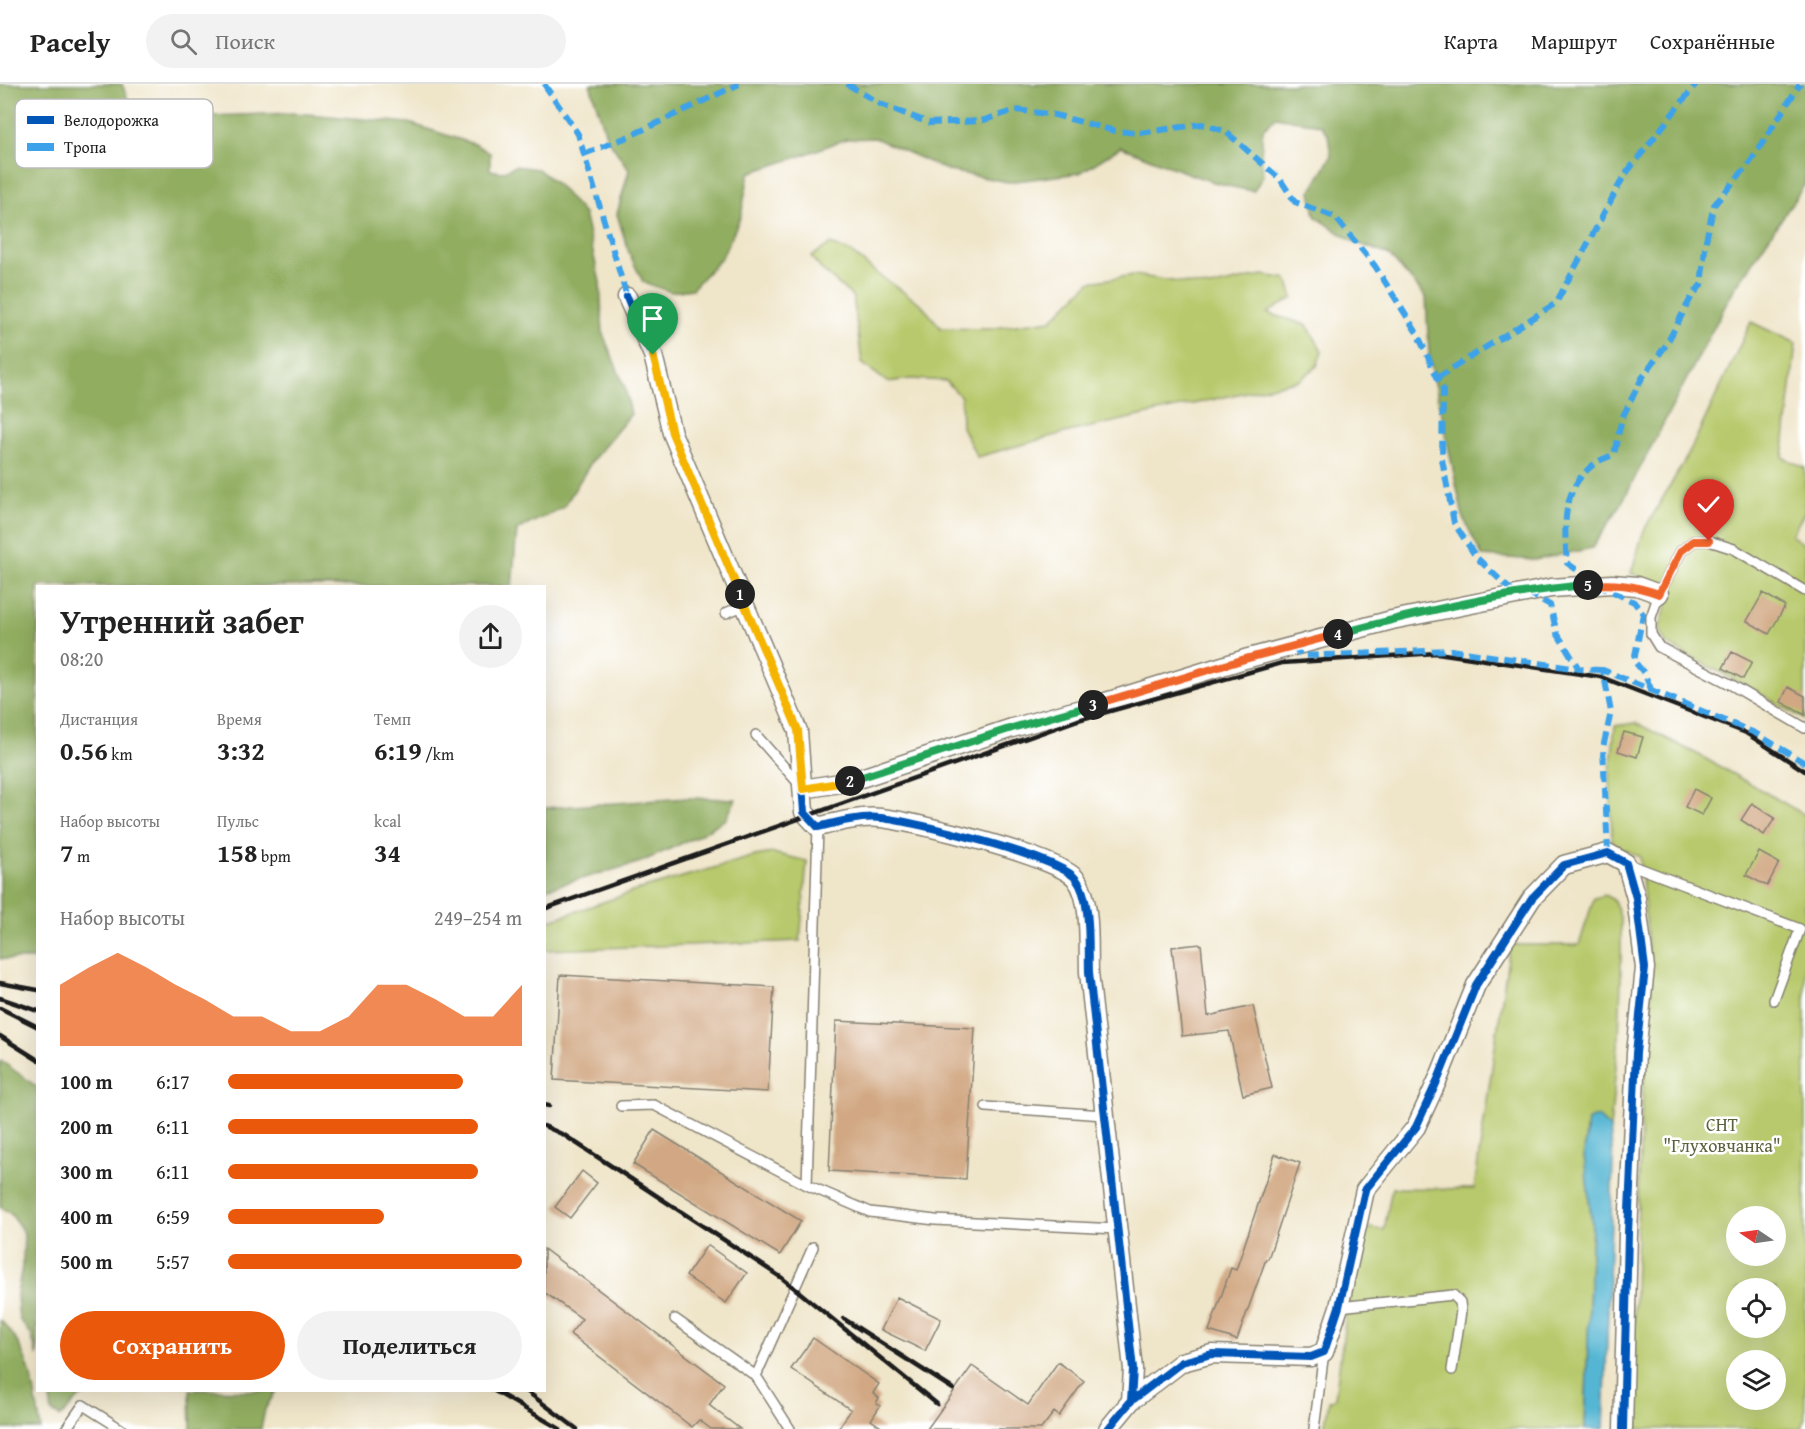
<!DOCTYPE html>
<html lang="ru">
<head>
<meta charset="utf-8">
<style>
	:root { --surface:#fff; --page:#f2f2f2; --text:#222; --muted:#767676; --line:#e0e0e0; --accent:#ea580c }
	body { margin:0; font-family:"Gentium Book Plus",serif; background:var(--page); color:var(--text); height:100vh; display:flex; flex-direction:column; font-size:22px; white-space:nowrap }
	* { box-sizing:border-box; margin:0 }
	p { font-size:20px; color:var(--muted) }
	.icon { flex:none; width:33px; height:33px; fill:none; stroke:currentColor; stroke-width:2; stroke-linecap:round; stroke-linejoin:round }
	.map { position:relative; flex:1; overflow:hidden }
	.side { position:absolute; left:36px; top:501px; width:510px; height:807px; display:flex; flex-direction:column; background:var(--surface); border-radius:0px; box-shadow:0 6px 24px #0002 }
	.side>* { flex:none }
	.needle { width:39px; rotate:283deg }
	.tools { position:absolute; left:1726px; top:1122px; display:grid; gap:12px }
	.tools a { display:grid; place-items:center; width:60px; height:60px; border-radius:50%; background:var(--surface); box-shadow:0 6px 24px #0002; font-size:30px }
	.pin { position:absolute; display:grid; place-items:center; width:51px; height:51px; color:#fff; margin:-62px -26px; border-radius:50% 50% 50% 0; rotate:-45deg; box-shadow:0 0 6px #0007 }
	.pin .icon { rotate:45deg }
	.km { position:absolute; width:30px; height:30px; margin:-15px; border-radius:50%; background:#222; color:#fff; font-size:16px; line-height:30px; text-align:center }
	.round { display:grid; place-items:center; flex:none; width:63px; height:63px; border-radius:32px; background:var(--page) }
	.headline { display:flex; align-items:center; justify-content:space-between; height:102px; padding:0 24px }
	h1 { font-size:33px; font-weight:700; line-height:45px }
	.stats { display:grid; grid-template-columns:repeat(3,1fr); gap:9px; height:102px; padding:6px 24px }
	.stats div { display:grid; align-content:center }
	.stats b { font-size:26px; font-weight:700 }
	.stats small { font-size:16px; font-weight:400 }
	.stats p { font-size:16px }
	.chart { height:168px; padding:12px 24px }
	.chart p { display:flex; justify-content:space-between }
	.chart svg { width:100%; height:108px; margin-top:6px; fill:var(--accent); opacity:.7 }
	.primary-button { display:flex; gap:12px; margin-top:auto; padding:12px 24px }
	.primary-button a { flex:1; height:69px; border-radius:36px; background:var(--accent); color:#fff; font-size:24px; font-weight:700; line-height:69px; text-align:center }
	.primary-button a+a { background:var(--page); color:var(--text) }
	ul { padding:0 24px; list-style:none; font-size:20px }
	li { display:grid; grid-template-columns:96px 72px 1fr; align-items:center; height:45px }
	li i { height:15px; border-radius:8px; background:var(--accent) }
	header { display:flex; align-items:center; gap:36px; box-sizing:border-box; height:84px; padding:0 30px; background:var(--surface); border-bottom:2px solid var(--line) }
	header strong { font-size:28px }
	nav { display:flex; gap:33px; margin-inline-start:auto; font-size:21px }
	.search { width:420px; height:54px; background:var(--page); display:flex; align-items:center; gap:15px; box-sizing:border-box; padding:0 21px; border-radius:33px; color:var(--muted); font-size:22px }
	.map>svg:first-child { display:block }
	.green { fill:#b7c96c; stroke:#6a7244; stroke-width:1.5; fill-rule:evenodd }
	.forest { fill:#91ad60; stroke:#56643e; stroke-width:1.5 }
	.water { fill:#54b6d3; stroke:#386978; stroke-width:1.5 }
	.building { fill:#d1a883 }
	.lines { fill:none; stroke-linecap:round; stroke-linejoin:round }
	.lane-casing { stroke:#868072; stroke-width:12 }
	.street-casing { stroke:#868072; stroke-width:21 }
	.lane { stroke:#fff; stroke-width:9 }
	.street { stroke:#fff; stroke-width:18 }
	.rail { stroke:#1c1c1c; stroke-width:4.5 }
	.quiet { stroke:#3da2ea; stroke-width:6; stroke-dasharray:12 6; stroke-linecap:butt }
	.cycleway-casing { stroke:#fff; stroke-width:11 }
	.cycleway { stroke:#0057b8; stroke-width:8 }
	.split-1-casing { stroke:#fff; stroke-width:12 }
	.split-2-casing { stroke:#fff; stroke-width:12 }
	.split-3-casing { stroke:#fff; stroke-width:12 }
	.split-4-casing { stroke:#fff; stroke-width:12 }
	.split-5-casing { stroke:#fff; stroke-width:12 }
	.split-6-casing { stroke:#fff; stroke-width:12 }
	.split-1 { stroke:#f5b400; stroke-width:8 }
	.split-2 { stroke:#f5b400; stroke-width:8 }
	.split-3 { stroke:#22a559; stroke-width:8 }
	.split-4 { stroke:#f0652b; stroke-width:8 }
	.split-5 { stroke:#22a559; stroke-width:8 }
	.split-6 { stroke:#f0652b; stroke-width:8 }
	.labels { text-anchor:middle; stroke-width:5; stroke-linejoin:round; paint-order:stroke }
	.park-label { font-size:18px; fill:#5a613c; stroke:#fff }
	.key { fill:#fff; stroke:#bbb; stroke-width:1.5 }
	.key-label { font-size:16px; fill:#1c1c1c }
</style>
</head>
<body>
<header>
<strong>Pacely</strong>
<div class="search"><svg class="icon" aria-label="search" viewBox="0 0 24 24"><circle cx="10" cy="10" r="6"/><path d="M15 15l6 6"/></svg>Поиск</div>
<nav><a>Карта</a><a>Маршрут</a><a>Сохранённые</a></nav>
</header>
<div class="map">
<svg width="1805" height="1345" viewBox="0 0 1805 1345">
	<rect width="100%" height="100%" fill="#fff"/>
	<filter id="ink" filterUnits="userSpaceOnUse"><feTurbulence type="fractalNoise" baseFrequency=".0167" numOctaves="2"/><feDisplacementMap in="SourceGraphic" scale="12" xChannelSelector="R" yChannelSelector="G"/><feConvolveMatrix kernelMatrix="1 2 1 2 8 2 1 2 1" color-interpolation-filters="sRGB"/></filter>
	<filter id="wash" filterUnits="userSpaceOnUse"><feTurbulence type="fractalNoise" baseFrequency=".008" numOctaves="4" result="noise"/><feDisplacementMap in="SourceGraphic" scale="24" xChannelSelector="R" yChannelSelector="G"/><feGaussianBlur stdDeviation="1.35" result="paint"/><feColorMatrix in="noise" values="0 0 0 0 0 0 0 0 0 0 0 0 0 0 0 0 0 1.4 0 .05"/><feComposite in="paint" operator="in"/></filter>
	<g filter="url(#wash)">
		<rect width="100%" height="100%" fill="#efe5c9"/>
		<path class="green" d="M830,160L851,168L879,191L921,220L941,244L988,245L1051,236L1090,198L1134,191L1210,203L1263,191L1287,195L1293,214L1267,229L1307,241L1322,267L1317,282L1300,296L1064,349L977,373L962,343L961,313L946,297L911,295L887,298L862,279L853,213L821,185L811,173Z
			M1751,238L1796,259L1783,373L1805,384V428L1791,451L1805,461V636L1748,603L1666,560L1659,545L1671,508L1631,489L1644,446L1688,371Z
			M1636,639L1699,671L1805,731V1334L1802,1345H1630L1641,1039L1651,895L1640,772L1612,762L1610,689L1615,642ZM1737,1132H1776V1172H1737ZM1737,1204H1776V1244H1737ZM1737,1276H1776V1316H1737Z
			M773,769L807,777L800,857L545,866V838L641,805L755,772Z
			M1604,811L1614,816L1621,836V896L1619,953L1610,1044L1598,1034L1586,1044L1584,1071L1592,1140L1585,1345H1324L1329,1317L1335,1314L1346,1231L1362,1143L1384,1146L1392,1104L1474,1105L1510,861H1579L1594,814Z"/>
		<path class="forest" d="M0,0H122L132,26L210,32L295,29L409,39L474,60L490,69V86L502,88L515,82L538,85L560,103L584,130L600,198L603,250L625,304L631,330L592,377L564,423L517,446L512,502H38L37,875H0Z
			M590,0H1805V100L1733,207L1620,422L1592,464L1535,476L1482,472L1463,433L1429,271L1426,213L1389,171L1352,157L1315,132L1311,107L1331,72L1328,51L1320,41L1276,33L1263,45L1261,70L1263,91L1254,107C1207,100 1165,80 1121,63L1080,89L1008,98L949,87L875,54L846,55L798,73L749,89L741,132L722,173L692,205L671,208L643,198L629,169L617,130L629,86L607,54Z
			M687,714L736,715L726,735L696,753L641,778L545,805V724Z
			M0,976L37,1003V1272L31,1250L19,1235L17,1211L23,1177L24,1149L11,1130L0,1123Z
			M0,1236C30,1264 35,1307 41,1345H0Z
			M49,1307H96L80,1313L61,1333L52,1328Z
			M190,1307V1306L276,1307L265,1325L261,1345H191Z"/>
		<path class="water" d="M1598,1033L1610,1044L1613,1077L1604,1345H1585L1592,1140L1584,1071L1588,1036Z"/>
		<g id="blocks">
			<path class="building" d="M1763,509L1785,522L1769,550L1747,537Z
				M1732,568L1752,578L1743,595L1723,584Z
				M1788,603L1805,612V631L1781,618Z
				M1624,648L1643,653L1637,673L1618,667Z
				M1694,705L1711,714L1702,731L1685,723Z
				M1752,719L1775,734L1764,751L1741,736Z
				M1759,768L1779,779L1767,802L1746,791Z
				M1201,860L1208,932L1253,922L1272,1004L1243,1011L1229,947L1182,952L1172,863Z
				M560,891L774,903L768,1008L554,996Z
				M836,937L975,944L966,1095L829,1087Z
				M654,1046L801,1137L780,1171L633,1080Z
				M1275,1070L1300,1079L1268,1175H1266L1237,1256L1209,1247L1231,1184L1236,1186Z
				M582,1087L597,1099L570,1134L555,1123Z
				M707,1161L747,1189L726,1219L686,1192Z
				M544,1165L724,1300L709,1321L740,1345H711L699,1336L692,1343L570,1250L582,1235L544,1208Z
				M897,1213L941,1235L925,1267L881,1246Z
				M813,1254L879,1300L873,1309L879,1314L876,1319L880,1322L871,1336L884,1345H838L851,1326L791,1285Z
				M1058,1278L1084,1297L1059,1332L1054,1328L1041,1345H927L972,1282L1028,1321Z"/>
		</g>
	</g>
	<g filter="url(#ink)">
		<use href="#blocks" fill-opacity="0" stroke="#868072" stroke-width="1.5"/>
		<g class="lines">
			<defs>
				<path id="lane" d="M1805,507L1734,465L1709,457H1694L1681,467L1659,510L1651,533V550L1659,563L1730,600L1805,644
					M726,529L745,521
					M756,651L800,701
					M1626,779L1800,845L1774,916
					M621,1022L654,1021L807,1101L870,1128L935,1136L1117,1145
					M986,1023L1104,1031
					M807,1101L818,743
					M1339,1223L1453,1211L1460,1218L1461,1227L1452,1286
					M675,1235L756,1292L790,1345
					M756,1292L813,1163
					M66,1345L83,1321L121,1345
					M1314,1345L1324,1268"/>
				<path id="street" d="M627,213L653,271L672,349L798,647L804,728L818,743C838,738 861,732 881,734C912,737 1060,773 1076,795C1092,815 1088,863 1089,888L1133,1285L1131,1317L1108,1345
					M803,705L852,697L1012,644L1099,620L1245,575L1392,536L1551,504L1612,500L1637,502L1659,510
					M1131,1317L1182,1278L1212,1270L1311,1273L1324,1268L1339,1223L1365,1106L1416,1043L1439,993L1476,901L1532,814L1564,781L1608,769L1626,779L1636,814L1645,884L1636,969L1628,1149L1623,1345"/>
			</defs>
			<use href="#lane" class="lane-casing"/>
			<use href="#street" class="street-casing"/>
			<use href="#lane" class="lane"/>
			<use href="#street" class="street"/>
			<path class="rail" d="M544,825L1078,636L1282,579L1437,569L1601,593L1746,649L1805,687
				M0,899L38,906
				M0,914L38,927
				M0,924L38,943
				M0,952L38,976
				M544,1021L549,1022
				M544,1042L564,1051L782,1194L937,1320
				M844,1235L953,1305
				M493,1306L560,1345
				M525,1306L577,1345"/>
			<path class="quiet" d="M544,0L578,50L627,213
				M847,0L880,20L929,39L981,37L1016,26L1055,31L1115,47L1140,49L1202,40L1225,47L1280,95L1295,118L1335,133L1375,182L1417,249L1443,306L1442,375L1454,439L1476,473L1516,511
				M584,70L630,52L739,0
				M1437,294L1556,219L1624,92L1696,0
				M1527,508L1550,521L1557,549L1579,585L1603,586
				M1292,562L1302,572L1451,566L1579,585
				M1651,605L1644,589L1634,577L1643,530L1634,518L1599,501L1567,479C1564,439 1561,403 1597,378C1602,375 1609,373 1614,370L1622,334L1642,294L1666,261L1692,212L1701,201L1706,156L1714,121L1749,80L1800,0
				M1608,769L1603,664L1611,628L1603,586L1755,649L1805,679"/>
			<defs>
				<path id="cycleway" d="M627,213L653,271L672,349L798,647L804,728L818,743C838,738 861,732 881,734C912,737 1060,773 1076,795C1092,815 1088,863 1089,888L1133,1285L1131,1317L1108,1345
					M1131,1317L1182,1278L1212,1270L1311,1273L1324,1268L1339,1223L1365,1106L1416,1043L1439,993L1476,901L1532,814L1564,781L1608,769L1626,779L1636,814L1645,884L1636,969L1628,1149L1623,1345"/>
			</defs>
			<use href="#cycleway" class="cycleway-casing"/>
			<use href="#cycleway" class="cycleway"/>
		</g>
	</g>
	<g class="lines" filter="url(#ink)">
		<defs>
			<path id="split-1" d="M653,271L672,349L740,510"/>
			<path id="split-2" d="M740,510L798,646L803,705L850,697"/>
			<path id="split-3" d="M850,697L1012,644L1093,621"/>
			<path id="split-4" d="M1093,621L1245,575L1338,550"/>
			<path id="split-5" d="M1338,550C1420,528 1504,508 1588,501"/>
			<path id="split-6" d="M1588,501C1616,499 1633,501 1659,510L1681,467L1694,457H1709"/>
		</defs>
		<use href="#split-1" class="split-1-casing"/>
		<use href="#split-2" class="split-2-casing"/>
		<use href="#split-3" class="split-3-casing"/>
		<use href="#split-4" class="split-4-casing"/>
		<use href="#split-5" class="split-5-casing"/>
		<use href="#split-6" class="split-6-casing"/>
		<use href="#split-1" class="split-1"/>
		<use href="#split-2" class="split-2"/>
		<use href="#split-3" class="split-3"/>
		<use href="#split-4" class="split-4"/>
		<use href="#split-5" class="split-5"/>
		<use href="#split-6" class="split-6"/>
	</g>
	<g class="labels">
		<g class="park-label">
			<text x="1722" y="1047">СНТ<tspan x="1722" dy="21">"Глуховчанка"</tspan></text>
		</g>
	</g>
	<rect x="15" y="15" width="198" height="69" rx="9" class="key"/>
	<rect x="27" y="32" width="27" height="8" fill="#0057b8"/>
	<rect x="27" y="59" width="27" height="8" fill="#3da2ea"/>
	<g class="key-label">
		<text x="64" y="42">Велодорожка</text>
		<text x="64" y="69">Тропа</text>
	</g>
</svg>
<div class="tools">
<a><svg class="needle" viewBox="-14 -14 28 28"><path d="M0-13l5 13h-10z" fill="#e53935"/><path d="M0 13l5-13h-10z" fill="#767676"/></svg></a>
<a><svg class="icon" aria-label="locate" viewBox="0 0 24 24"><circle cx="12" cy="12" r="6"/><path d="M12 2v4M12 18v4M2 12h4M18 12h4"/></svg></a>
<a><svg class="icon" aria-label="layers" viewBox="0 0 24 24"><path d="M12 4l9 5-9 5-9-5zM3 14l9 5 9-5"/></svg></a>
</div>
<div class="pin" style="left:653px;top:271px;background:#1e9e55"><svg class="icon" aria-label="arrive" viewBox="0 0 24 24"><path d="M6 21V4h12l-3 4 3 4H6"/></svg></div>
<div class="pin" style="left:1709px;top:457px;background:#d93025"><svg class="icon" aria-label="check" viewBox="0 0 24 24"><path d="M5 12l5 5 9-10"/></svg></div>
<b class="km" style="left:740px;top:510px">1</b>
<b class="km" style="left:850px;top:697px">2</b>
<b class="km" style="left:1093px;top:621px">3</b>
<b class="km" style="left:1338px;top:550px">4</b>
<b class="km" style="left:1588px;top:501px">5</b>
<section class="side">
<div class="headline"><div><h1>Утренний забег</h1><p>08:20</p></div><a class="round"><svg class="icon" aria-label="share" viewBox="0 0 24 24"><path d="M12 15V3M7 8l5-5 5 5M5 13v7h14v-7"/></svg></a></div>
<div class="stats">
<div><p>Дистанция</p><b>0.56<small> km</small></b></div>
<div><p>Время</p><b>3:32</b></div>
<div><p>Темп</p><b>6:19<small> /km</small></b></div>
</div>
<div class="stats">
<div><p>Набор высоты</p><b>7<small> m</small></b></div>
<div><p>Пульс</p><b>158<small> bpm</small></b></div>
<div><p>kcal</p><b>34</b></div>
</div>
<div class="chart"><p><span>Набор высоты</span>249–254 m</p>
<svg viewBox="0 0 160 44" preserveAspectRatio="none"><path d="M0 44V19L10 12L20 6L30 12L40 19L50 25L60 32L70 32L80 38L90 38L100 32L110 19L120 19L130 25L140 32L150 32L160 19V44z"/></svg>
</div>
<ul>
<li><b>100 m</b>6:17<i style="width:80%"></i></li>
<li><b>200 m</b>6:11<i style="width:85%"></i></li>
<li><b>300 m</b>6:11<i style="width:85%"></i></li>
<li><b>400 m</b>6:59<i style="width:53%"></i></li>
<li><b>500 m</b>5:57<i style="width:100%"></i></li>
</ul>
<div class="primary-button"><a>Сохранить</a><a>Поделиться</a></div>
</section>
</div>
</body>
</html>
